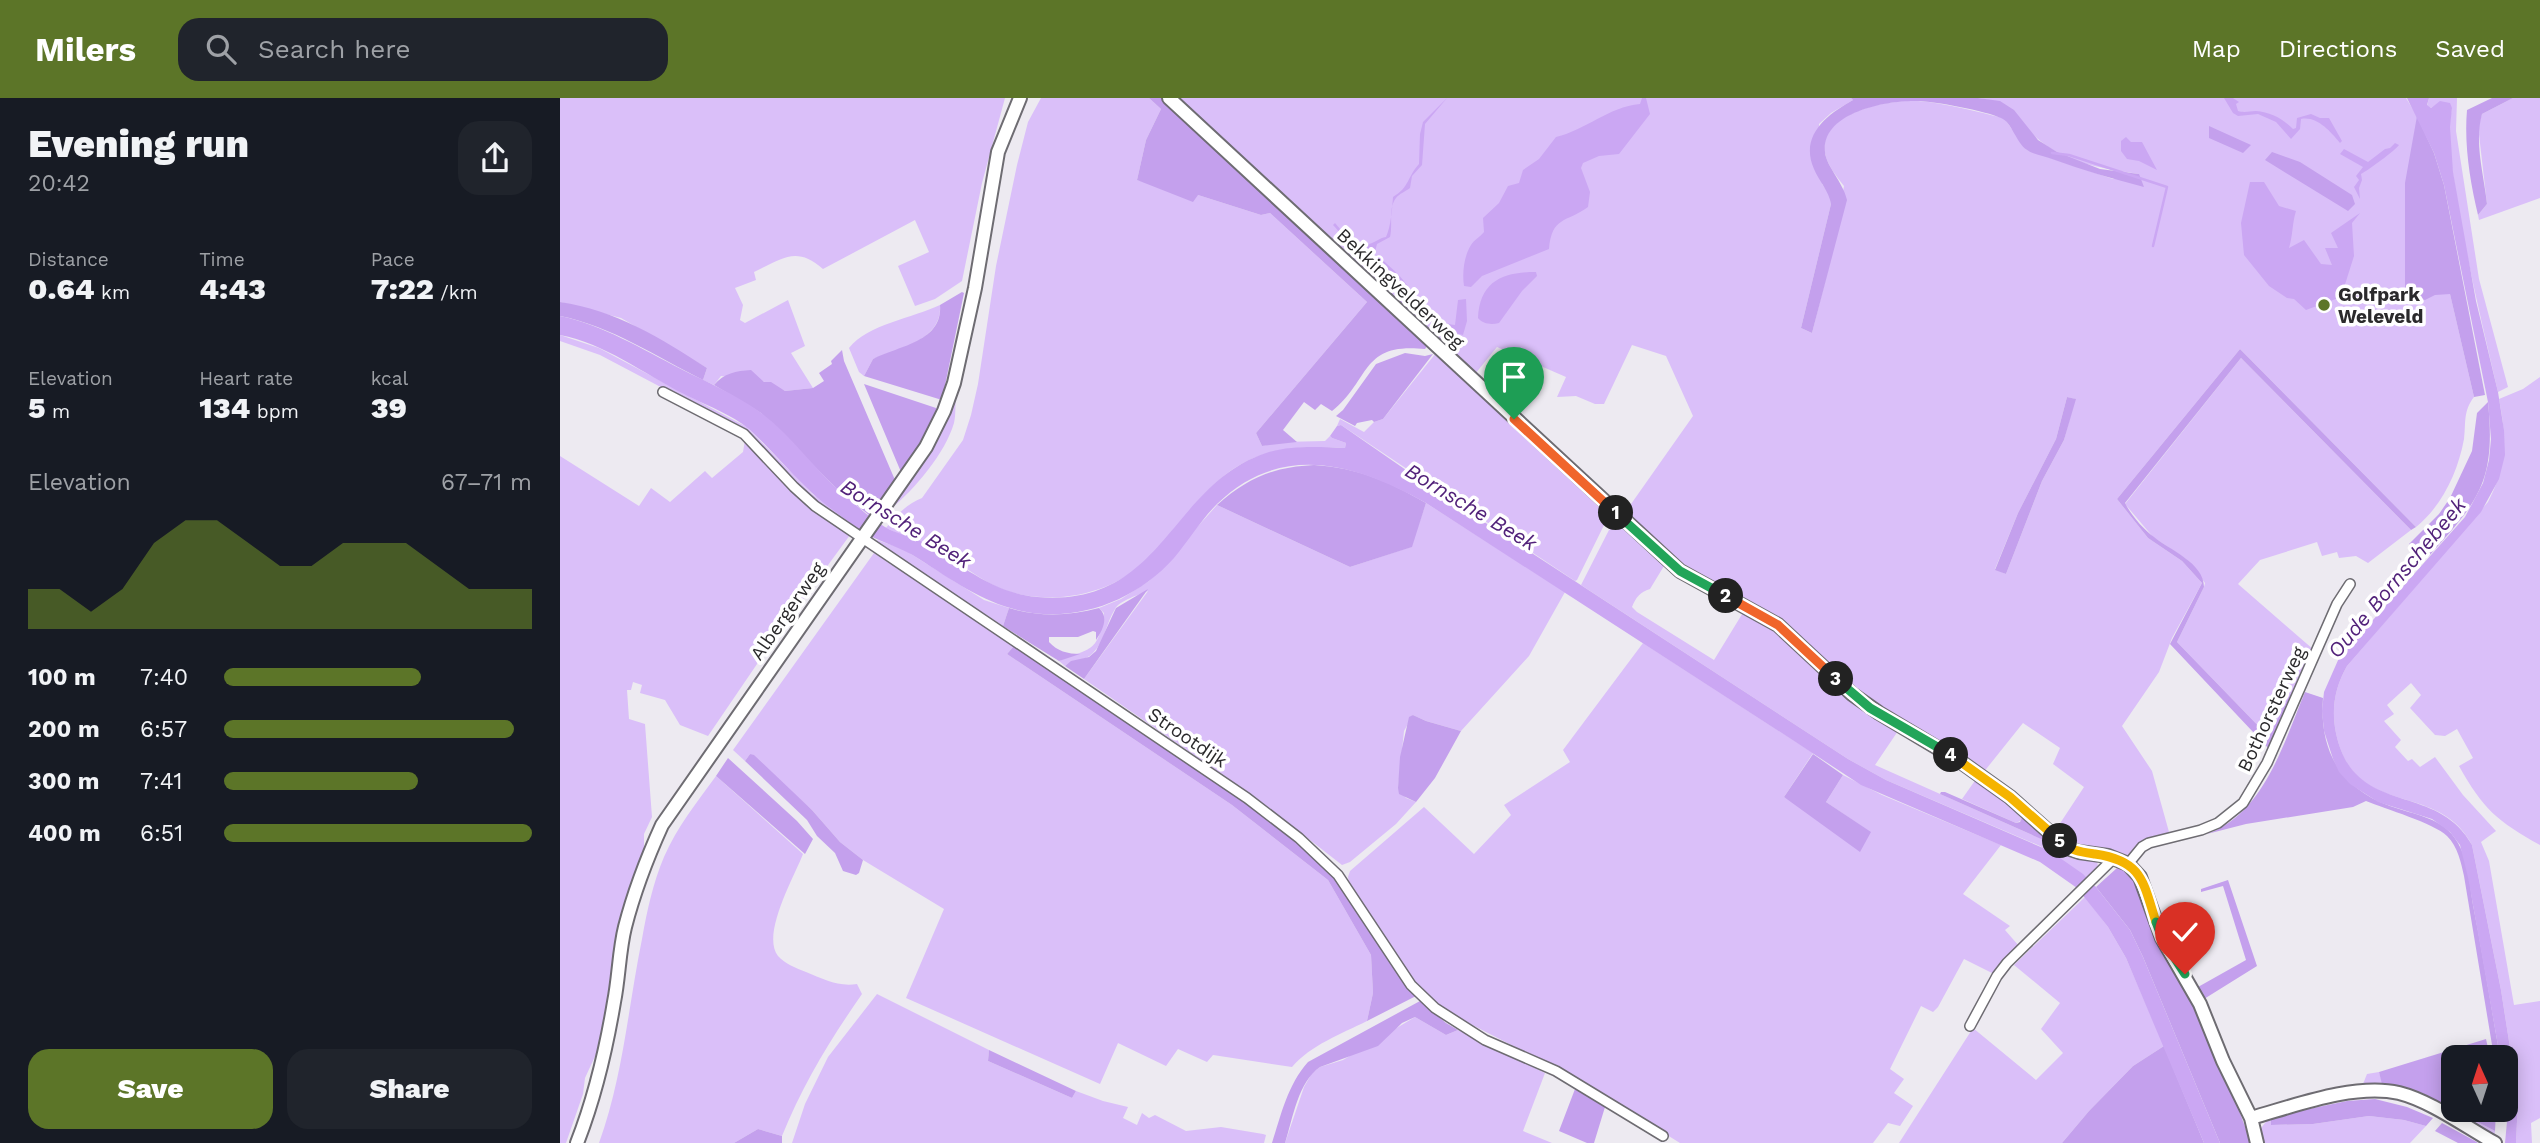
<!DOCTYPE html>
<html lang="en">
<head>
<meta charset="utf-8">
<style>
	:root { --surface:#171b24; --page:#20242c; --text:#f1f3f6; --muted:#9ea1a6; --accent:#5c7528 }
	body { margin:0; font-family:"Work Sans",sans-serif; background:var(--page); color:var(--text); height:100vh; display:flex; flex-direction:column; font-size:26px; white-space:nowrap }
	* { box-sizing:border-box; margin:0 }
	p { font-size:23px; color:var(--muted) }
	.icon { flex:none; width:38px; height:38px; fill:none; stroke:currentColor; stroke-width:2; stroke-linecap:round; stroke-linejoin:round }
	.map { position:relative; flex:1; overflow:hidden }
	.sheet { display:flex; flex-direction:column; background:var(--surface); width:560px }
	.sheet>* { flex:none }
	.needle { width:46px; rotate:357deg }
	.buttons { position:absolute; left:1881px; top:947px; display:grid; gap:14px }
	.buttons a { display:grid; place-items:center; width:77px; height:77px; border-radius:14px; background:var(--surface); box-shadow:0 4px 18px #0003; font-size:35px }
	.pin { position:absolute; display:grid; place-items:center; width:60px; height:60px; color:#fff; margin:-72px -30px; border-radius:50% 50% 50% 0; rotate:-45deg; box-shadow:0 0 7px #0007 }
	.pin .icon { rotate:45deg }
	.km { position:absolute; width:35px; height:35px; margin:-18px; border-radius:50%; background:#222; color:#fff; font-size:19px; line-height:35px; text-align:center }
	.round { display:grid; place-items:center; flex:none; width:74px; height:74px; border-radius:21px; background:var(--page) }
	.headline { display:flex; align-items:center; justify-content:space-between; height:119px; padding:0 28px }
	h1 { font-size:38px; font-weight:800; line-height:52px }
	.stats { display:grid; grid-template-columns:repeat(3,1fr); gap:10px; height:119px; padding:7px 28px }
	.stats div { display:grid; align-content:center }
	.stats b { font-size:30px; font-weight:800 }
	.stats small { font-size:19px; font-weight:400 }
	.stats p { font-size:19px }
	.chart { height:196px; padding:14px 28px }
	.chart p { display:flex; justify-content:space-between }
	.chart svg { width:100%; height:126px; margin-top:7px; fill:var(--accent); opacity:.7 }
	.cta { display:flex; gap:14px; margin-top:auto; padding:14px 28px }
	.cta a { flex:1; height:80px; border-radius:21px; background:var(--accent); color:#fff; font-size:28px; font-weight:800; line-height:80px; text-align:center }
	.cta a+a { background:var(--page); color:var(--text) }
	ul { padding:0 28px; list-style:none; font-size:23px }
	li { display:grid; grid-template-columns:112px 84px 1fr; align-items:center; height:52px }
	li i { height:18px; border-radius:9px; background:var(--accent) }
	header { display:flex; align-items:center; gap:42px; box-sizing:border-box; height:98px; padding:0 35px; background:var(--accent); color:#fff }
	header strong { font-size:33px }
	nav { display:flex; gap:38px; margin-inline-start:auto; font-size:24px }
	.search { width:490px; height:63px; background:var(--page); display:flex; align-items:center; gap:18px; box-sizing:border-box; padding:0 24px; border-radius:21px; color:var(--muted); font-size:26px }
	main { display:flex; flex:1; min-height:0 }
	.map>svg:first-child { display:block }
	.green { fill:#dabff9; fill-rule:evenodd }
	.forest { fill:#c4a0ed }
	.water { fill:#cba7f3 }
	.lines { fill:none; stroke-linecap:round; stroke-linejoin:round }
	.stream { stroke:#cba7f3; stroke-width:2.5 }
	.street-casing { stroke:#6e6c72; stroke-width:12 }
	.secondary-casing { stroke:#6e6c72; stroke-width:16 }
	.street { stroke:#fff; stroke-width:9 }
	.secondary { stroke:#fff; stroke-width:12 }
	.split-1-casing { stroke:#fff; stroke-width:14 }
	.split-2-casing { stroke:#fff; stroke-width:14 }
	.split-3-casing { stroke:#fff; stroke-width:14 }
	.split-4-casing { stroke:#fff; stroke-width:14 }
	.split-5-casing { stroke:#fff; stroke-width:14 }
	.split-6-casing { stroke:#fff; stroke-width:14 }
	.split-7-casing { stroke:#fff; stroke-width:14 }
	.split-1 { stroke:#f0652b; stroke-width:9 }
	.split-2 { stroke:#22a559; stroke-width:9 }
	.split-3 { stroke:#f0652b; stroke-width:9 }
	.split-4 { stroke:#22a559; stroke-width:9 }
	.split-5 { stroke:#f5b400; stroke-width:9 }
	.split-6 { stroke:#f5b400; stroke-width:9 }
	.split-7 { stroke:#22a559; stroke-width:9 }
	.poi-dot { fill:#5c7528; stroke:#fff; stroke-width:2.5 }
	.labels { text-anchor:middle; stroke-width:7; stroke-linejoin:round; paint-order:stroke }
	.street-label { font-size:19px; fill:#2b2a2c; stroke:#fff }
	.poi-label { font-size:19px; font-weight:bold; fill:#2b2a2c; stroke:#fff; text-anchor:start }
	.water-label { font-size:21px; font-style:italic; fill:#52227a; stroke:#fff }
</style>
</head>
<body>
<header>
<strong>Milers</strong>
<div class="search"><svg class="icon" aria-label="search" viewBox="0 0 24 24"><circle cx="10" cy="10" r="6"/><path d="M15 15l6 6"/></svg>Search here</div>
<nav><a>Map</a><a>Directions</a><a>Saved</a></nav>
</header>
<main>
<section class="sheet">
<div class="headline"><div><h1>Evening run</h1><p>20:42</p></div><a class="round"><svg class="icon" aria-label="share" viewBox="0 0 24 24"><path d="M12 15V3M7 8l5-5 5 5M5 13v7h14v-7"/></svg></a></div>
<div class="stats">
<div><p>Distance</p><b>0.64<small> km</small></b></div>
<div><p>Time</p><b>4:43</b></div>
<div><p>Pace</p><b>7:22<small> /km</small></b></div>
</div>
<div class="stats">
<div><p>Elevation</p><b>5<small> m</small></b></div>
<div><p>Heart rate</p><b>134<small> bpm</small></b></div>
<div><p>kcal</p><b>39</b></div>
</div>
<div class="chart"><p><span>Elevation</span>67–71 m</p>
<svg viewBox="0 0 160 44" preserveAspectRatio="none"><path d="M0 44V30L10 30L20 38L30 30L40 14L50 6L60 6L70 14L80 22L90 22L100 14L110 14L120 14L130 22L140 30L150 30L160 30V44z"/></svg>
</div>
<ul>
<li><b>100 m</b>7:40<i style="width:64%"></i></li>
<li><b>200 m</b>6:57<i style="width:94%"></i></li>
<li><b>300 m</b>7:41<i style="width:63%"></i></li>
<li><b>400 m</b>6:51<i style="width:100%"></i></li>
</ul>
<div class="cta"><a>Save</a><a>Share</a></div>
</section>
<div class="map">
<svg width="1980" height="1045" viewBox="0 0 1980 1045">
	<rect width="100%" height="100%" fill="#edeaf1"/>
	<path class="green" d="M0,0H445L422,85L402,183L375,201L355,208L338,168L369,154L355,122L263,171C236,147 222,161 194,174L196,182L175,190L183,207L180,222L185,225L228,202L245,248L231,255L253,290L225,293L205,284L161,278L154,287L143,282L147,270L61,220L0,204Z
		M481,0H589L601,11L586,42L577,82L638,97L701,117L710,115L807,204L696,335L702,348L722,344L765,343L770,338L772,340L786,345L785,350C759,349 731,348 705,356C653,371 627,421 592,457C557,494 503,507 454,495C430,489 414,474 393,463C371,452 349,441 326,430C334,419 348,405 362,400L403,342L411,317L418,286L436,168L457,67L468,24Z
		M619,0H1291L1293,2L1271,15L1259,26L1262,86L1270,97L1271,106L1241,230L1252,235L1272,156L1284,88C1277,79 1267,67 1265,55C1258,14 1330,1 1358,3C1386,5 1417,14 1444,20L1467,52L1553,81L1579,76C1545,71 1505,65 1478,41C1450,17 1461,7 1418,0H1846L1857,18L1881,157L1914,299C1903,313 1906,325 1904,341C1898,374 1882,408 1856,429L1680,251L1557,401L1588,440L1622,463L1642,485L1612,540L1599,574L1562,628L1592,673L1609,734L1628,731L1565,759L1517,750L1495,733L1524,689L1493,666L1500,650L1463,625L1423,675L1397,654L1332,618L1283,583L1253,551L1222,525L1116,464L1064,416L1133,318L1106,258L1072,247L1044,306H1035L1016,298L997,299L1006,279L937,249L915,276ZM1507,299L1515,301L1504,342L1482,383L1446,476L1435,471L1458,415L1496,341Z
		M1869,0H1897L1896,33L1919,181L1948,289L1938,294C1923,229 1907,165 1897,100C1892,71 1886,38 1892,10L1880,4L1871,10L1867,8Z
		M1953,0H1980V100L1919,122L1918,117L1927,106L1918,28L1922,16Z
		M380,207C383,242 338,251 313,261L304,278L299,274L289,250C308,226 353,220 380,207Z
		M0,237L39,250L187,329L252,396L299,431L292,429L247,398L186,334L40,257L0,243Z
		M876,255L1045,409L1047,421L1017,482L1015,483L781,327L777,328L780,321L804,334L814,324L823,321Z
		M1681,260L1851,432L1808,465L1796,458L1779,460L1777,454L1762,458L1757,444L1700,462L1678,486L1754,552L1734,598L1709,639L1617,544L1644,489L1645,485L1626,461L1593,439L1565,406Z
		M1980,279V747C1937,723 1923,711 1899,668L1913,660L1897,631L1885,638L1875,637L1850,610L1861,597L1851,585L1827,607L1834,616L1824,623L1841,642L1835,649L1848,663L1852,661L1860,669L1875,659L1903,697L1936,733L1921,744L1929,763L1954,907L1980,903V1020L1971,1025L1972,1045H1956L1958,1001L1941,892L1912,747C1878,681 1794,723 1776,635C1771,611 1775,589 1787,568L1928,404C1947,367 1947,342 1939,301L1963,291Z
		M396,298C395,306 396,317 394,325C384,359 348,399 321,419L383,332Z
		M185,342L290,437L214,541L148,638L120,627L105,602L80,595L82,587L73,584L71,592H67L69,621L85,626L92,719L84,736V750L64,811L43,941L25,980L23,996L6,1045H0V358L79,408L91,390L110,404L145,373L152,380L183,354Z
		M866,405L1005,494L969,558L901,633L866,623L853,617L844,633L838,690L846,700L856,704L836,726L790,764L782,767L695,699L524,581L588,493C579,497 560,502 555,511C546,525 545,543 533,555C525,564 513,560 505,568L499,563C532,549 538,555 544,515L539,510L561,501L589,483L657,407L790,469L851,449Z
		M1059,423L1126,480V484L1104,468L1090,491C1080,494 1076,499 1072,509L1077,514L1154,562L1184,513L1221,535L1338,633L1315,667L1497,748L1537,761L1538,770L1527,780L1480,748L1326,682L1288,661L1021,487L1049,432Z
		M317,442L343,451L424,502L449,510L443,528L317,446Z
		M314,455L454,548L447,556L672,707L768,782L811,857L813,895L807,923C781,936 751,947 732,969L653,957L647,964L618,951L606,968L558,945L540,986L346,900L384,811L303,762L280,744L252,712L190,656L185,663L173,652Z
		M1083,545L1253,655L1224,699L1310,734L1266,704L1283,677L1322,697L1441,747L1403,796L1450,828L1445,832L1459,848L1432,875L1404,861L1378,909L1373,914L1361,908L1330,971L1344,981L1334,995L1353,1008L1340,1028L1328,1025L1313,1045H1120L1012,978L885,913L857,886L790,791L788,779L790,773L864,709L914,756L951,717L944,707L1010,664L1003,652Z
		M156,678L243,756C234,779 201,837 218,858C225,866 236,870 246,874C263,881 278,889 297,886L302,896C270,942 243,986 222,1038L198,1031L174,1045H39C63,979 68,910 82,841C87,813 93,785 104,759C117,729 137,704 156,678Z
		M1414,684L1463,718L1462,722L1456,725L1402,701Z
		M1525,799L1548,829L1566,860L1604,948L1573,968L1529,1013L1502,1045H1339L1413,930L1476,982L1503,955L1481,931L1500,905L1454,867Z
		M317,896L429,952L428,963L512,1000L516,993L543,1003L568,1009L563,1020L577,1027L582,1015L589,1020L595,1017L626,1033L661,1029L703,1036L706,1037L704,1045H232L245,1006L268,959Z
		M855,919L886,937L898,932L985,975L963,1033L992,1045H725L744,989L752,975L760,969L783,962Z
		M1819,974L1823,986L1862,995L1935,1033L1934,1040L1855,998L1752,1000L1750,996L1803,986L1807,976Z
		M1809,1018L1844,1022L1866,1028L1850,1045H1702C1697,1032 1702,1028 1711,1019L1712,1027L1753,1026Z"/>
	<path class="forest" d="M589,0H605L868,247L865,251C800,244 811,282 772,313L761,306L755,312L744,304L723,332L737,344L702,348L696,335L807,204L710,115L701,117L638,97L633,104L577,82L586,42L601,11Z
		M1291,0H1418L1440,3L1454,12L1478,42L1497,54L1540,71L1579,76L1584,89C1553,81 1523,72 1492,61C1485,58 1474,57 1467,52C1456,45 1452,24 1441,20C1426,13 1374,3 1357,3C1328,2 1261,14 1265,54C1266,68 1283,84 1287,102L1252,235L1241,230L1271,106C1269,93 1259,83 1254,71C1239,37 1268,16 1293,2Z
		M1932,0H1953L1922,16C1914,45 1924,77 1927,106L1918,117C1910,83 1904,47 1907,12Z
		M1857,18L1874,55L1884,87L1925,297L1914,299L1890,196L1875,197L1865,202L1845,196V85Z
		M1649,28L1691,47L1683,55L1649,40Z
		M1712,54L1740,64L1792,97L1795,106L1788,113L1705,62Z
		M402,194L404,195L382,302L304,278L313,261C337,248 383,244 380,207Z
		M0,204C55,212 101,240 147,270L143,282C97,259 51,228 0,218Z
		M1680,251L1856,429L1851,432L1681,260L1565,405C1571,417 1583,431 1594,439C1610,452 1644,465 1644,489L1617,544L1709,639L1730,596L1734,598L1710,652L1610,546L1642,485L1622,463L1588,440L1557,401Z
		M282,252L284,263L335,382L309,417L281,395L201,315L154,287C164,275 176,273 191,272L204,284H211L225,293L253,290L264,283L259,275L272,266L271,263Z
		M845,255L865,258L873,256L823,321L814,324L812,322L797,325L795,328L776,318L783,312L816,266Z
		M304,286L379,311L364,340L341,374Z
		M1507,299L1516,301L1504,342L1482,383L1446,476L1435,472L1458,415L1496,341Z
		M1928,304C1936,383 1919,403 1868,459L1849,446L1879,416L1890,400L1912,353L1917,315Z
		M754,367C798,370 828,383 866,405L852,449L790,469L657,407C688,380 713,369 754,367Z
		M588,491L524,581L505,568L511,563L529,559L536,553L556,510Z
		M449,510C479,519 509,518 539,510C549,519 543,532 536,542V534L533,533L518,539H489V544C497,553 508,556 520,556L499,563L443,528Z
		M454,548L700,712L748,753L770,774L856,898L807,923L813,895L811,857L768,782L672,707L447,556Z
		M1745,594L1763,600C1759,652 1780,690 1830,708C1854,717 1884,719 1898,745C1908,762 1910,787 1913,807C1923,857 1931,908 1940,959H1934L1904,778C1901,765 1898,749 1887,738C1874,725 1825,711 1806,703L1793,709L1686,726L1647,736C1704,716 1724,644 1745,594Z
		M853,617L866,623L901,633L875,680L856,704L839,696L838,690L840,659L849,619Z
		M190,656L194,657L252,712L280,744L303,762L299,775L296,777L283,773L275,755L257,738L247,722L185,663Z
		M1253,656L1283,677L1266,704L1311,734L1300,754L1224,699Z
		M168,660L237,723L253,741L245,756L156,678Z
		M1417,680L1497,748L1380,696L1381,694H1385L1456,725L1460,724L1463,718L1414,684Z
		M1557,770H1563L1574,779C1616,866 1659,954 1691,1045H1660L1583,859L1570,832L1536,789Z
		M1668,782L1697,868L1644,901L1638,889L1686,862L1663,788L1641,794V791Z
		M860,903L886,925L898,932L886,937L855,919L842,925L818,948L760,969C738,984 733,1020 725,1045H712C721,1017 728,986 748,964Z
		M1926,941L1930,959H1894V1012H1936L1935,1033L1862,995L1822,986L1819,974Z
		M1604,948L1644,1045H1502L1529,1013L1573,968Z
		M429,952L516,993L512,1000L428,963Z
		M1015,991L1045,1009L1034,1045H1027L999,1033Z
		M1815,1001L1847,1009L1873,1020L1866,1028L1844,1022L1809,1018L1753,1026L1711,1027V1019L1787,1003Z
		M1882,1025L1915,1043L1918,1045H1898L1875,1033Z
		M198,1031L222,1038V1045H174Z"/>
	<path class="water" d="M887,0L865,26L862,67L852,78L850,90C846,93 839,96 836,100C828,110 833,128 830,139L817,146L815,154L812,155C806,148 798,149 791,144C783,140 779,133 773,127L775,125C784,135 793,150 809,146C816,144 819,140 826,139C831,128 832,112 833,99C850,89 847,79 859,66L860,36L863,24Z
		M1082,0H1086L1090,16L1059,56L1039,58L1023,65L1021,70L1030,94L1028,109C1006,125 992,118 989,151L922,178L911,189L904,188C902,175 904,158 911,147C914,142 920,139 924,134L923,120L939,105L948,88L959,85L963,72L979,61L996,39C1026,32 1048,9 1080,6Z
		M1664,0H1673L1679,4L1676,6L1678,13C1685,15 1689,13 1696,13C1711,14 1723,21 1733,31L1736,30L1737,20L1751,16L1760,20H1769L1782,43L1780,45C1770,33 1757,18 1741,21L1740,31L1731,41L1716,24L1698,16L1678,18L1673,15Z
		M1847,0H1869L1867,7L1871,10L1880,3L1890,5L1892,10L1890,29L1893,74L1916,203L1938,294L1944,332L1945,357L1939,381L1921,414L1787,568C1775,589 1771,611 1776,635C1794,721 1876,682 1912,747L1941,892L1958,1001L1956,1045H1945L1948,1013L1946,959H1940L1908,779L1900,747L1890,734L1872,721L1818,704L1790,686L1779,674L1773,661L1764,633L1762,613L1764,594L1779,560L1905,419L1923,385L1929,362L1931,341L1928,304L1884,87L1874,55Z
		M1566,39L1571,44H1582L1597,72L1579,63L1567,61L1561,53V43Z
		M1835,45L1839,47C1836,52 1807,73 1801,76L1802,82L1799,90L1800,101L1794,89L1799,82L1796,78L1803,69L1780,56L1784,51L1808,64L1825,51L1830,50Z
		M1690,84H1704L1719,108L1736,113C1732,126 1733,137 1729,150L1744,142L1761,166L1772,167L1765,150H1778L1771,135L1800,115L1792,125L1794,158L1781,199L1746,212L1734,201L1727,200L1709,188L1684,157L1681,125Z
		M818,158C828,167 839,176 847,187C859,201 874,225 895,227L898,202L906,201L907,223L903,237C877,231 860,205 843,188C833,178 823,170 814,161Z
		M976,174L977,178L962,193L939,225C931,227 923,226 918,220C920,183 943,174 976,174Z
		M0,218C43,227 82,251 121,271C147,284 176,297 200,314C231,337 254,371 283,396C296,407 310,420 325,429C336,436 352,438 364,445C401,466 432,495 477,499C604,510 609,387 706,355C731,347 759,349 785,350L786,345L772,340L770,338L777,328L781,327L872,390L1288,661L1326,682L1490,753L1523,776L1536,789L1570,832L1583,859L1660,1045H1644L1566,860L1548,829L1517,790L1480,764L1301,687L1231,641L866,405C796,366 722,343 657,406C641,422 629,442 614,460C581,497 532,519 483,516C435,513 398,486 359,461C340,448 317,444 298,431C283,419 266,408 252,395C230,375 211,351 189,331C173,317 143,306 124,296C84,276 44,245 0,237Z"/>
	<g class="lines">
		<path class="stream" d="M1492,55L1509,57L1607,89L1593,148"/>
		<defs>
			<path id="street" d="M103,294L184,336L234,389L255,408L687,700L739,740L778,777L851,887L875,910L925,942L996,973L1103,1038
				M1568,766L1582,749L1589,745L1641,732L1658,725L1683,705L1707,665L1777,506L1790,486
				M1410,928L1437,878L1447,865L1554,760"/>
			<path id="secondary" d="M609,0L1120,473L1218,527L1292,596L1319,615L1401,664L1450,699L1507,750L1519,754L1548,758L1568,766L1580,779L1602,840L1640,906L1663,963L1691,1020L1697,1045
				M1691,1020C1734,1008 1794,985 1839,995C1871,1003 1906,1029 1935,1045
				M17,1045C35,999 46,952 54,904C59,879 59,853 65,829C74,794 87,760 102,727L366,349L384,313L394,285L415,190L438,54L460,0"/>
		</defs>
		<use href="#street" class="street-casing"/>
		<use href="#secondary" class="secondary-casing"/>
		<use href="#street" class="street"/>
		<use href="#secondary" class="secondary"/>
	</g>
	<g class="lines">
		<defs>
			<path id="split-1" d="M954,321L1056,415"/>
			<path id="split-2" d="M1056,415L1120,473L1166,498"/>
			<path id="split-3" d="M1166,498L1218,527L1276,581"/>
			<path id="split-4" d="M1276,581L1310,610L1391,657"/>
			<path id="split-5" d="M1391,657L1450,699L1500,743"/>
			<path id="split-6" d="M1500,743C1511,753 1521,754 1535,756C1583,763 1583,784 1596,824"/>
			<path id="split-7" d="M1596,824L1602,840L1625,876"/>
		</defs>
		<use href="#split-1" class="split-1-casing"/>
		<use href="#split-2" class="split-2-casing"/>
		<use href="#split-3" class="split-3-casing"/>
		<use href="#split-4" class="split-4-casing"/>
		<use href="#split-5" class="split-5-casing"/>
		<use href="#split-6" class="split-6-casing"/>
		<use href="#split-7" class="split-7-casing"/>
		<use href="#split-1" class="split-1"/>
		<use href="#split-2" class="split-2"/>
		<use href="#split-3" class="split-3"/>
		<use href="#split-4" class="split-4"/>
		<use href="#split-5" class="split-5"/>
		<use href="#split-6" class="split-6"/>
		<use href="#split-7" class="split-7"/>
	</g>
	<circle class="poi-dot" cx="1764" cy="207" r="7"/>
	<g class="labels">
		<g class="street-label">
			<text transform="translate(841 190) rotate(43)" y="7">Bekkingvelderweg</text>
			<text transform="translate(227 513) rotate(-55)" y="7">Albergerweg</text>
			<text transform="translate(1711 611) rotate(-65)" y="7">Bothorsterweg</text>
			<text transform="translate(628 639) rotate(34)" y="7">Strootdijk</text>
		</g>
		<g class="poi-label">
			<text x="1778" y="203">Golfpark<tspan x="1778" dy="22">Weleveld</tspan></text>
		</g>
		<g class="water-label">
			<text transform="translate(911 409) rotate(31)" y="7">Bornsche Beek</text>
			<text transform="translate(346 426) rotate(32)" y="7">Bornsche Beek</text>
			<text transform="translate(1837 480) rotate(-50)" y="7">Oude Bornschebeek</text>
		</g>
	</g>
</svg>
<div class="buttons">
<a><svg class="needle" viewBox="-14 -14 28 28"><path d="M0-13l5 13h-10z" fill="#e53935"/><path d="M0 13l5-13h-10z" fill="#9ea1a6"/></svg></a>
</div>
<div class="pin" style="left:954px;top:321px;background:#1e9e55"><svg class="icon" aria-label="arrive" viewBox="0 0 24 24"><path d="M6 21V4h12l-3 4 3 4H6"/></svg></div>
<div class="pin" style="left:1625px;top:876px;background:#d93025"><svg class="icon" aria-label="check" viewBox="0 0 24 24"><path d="M5 12l5 5 9-10"/></svg></div>
<b class="km" style="left:1056px;top:415px">1</b>
<b class="km" style="left:1166px;top:498px">2</b>
<b class="km" style="left:1276px;top:581px">3</b>
<b class="km" style="left:1391px;top:657px">4</b>
<b class="km" style="left:1500px;top:743px">5</b>
</div>
</main>
</body>
</html>
